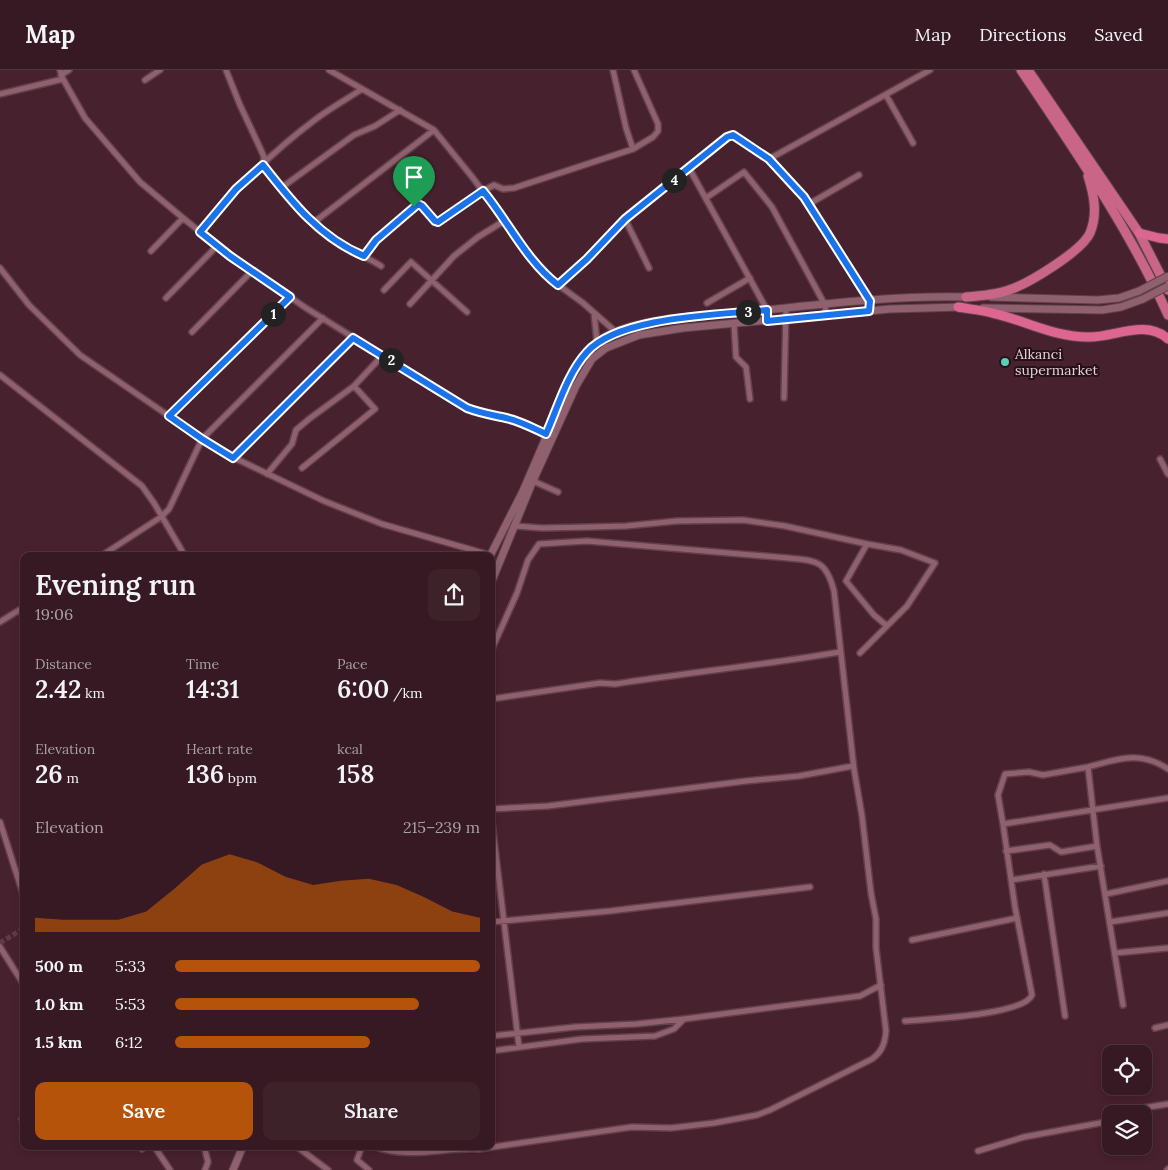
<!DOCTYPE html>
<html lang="en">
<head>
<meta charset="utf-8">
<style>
	:root { --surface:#361922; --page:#3d222a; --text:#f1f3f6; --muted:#aaa0a5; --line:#503840; --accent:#b45309 }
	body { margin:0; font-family:Lora,serif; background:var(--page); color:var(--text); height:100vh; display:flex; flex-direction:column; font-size:19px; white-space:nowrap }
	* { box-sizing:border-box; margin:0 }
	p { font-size:16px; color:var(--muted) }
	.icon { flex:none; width:28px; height:28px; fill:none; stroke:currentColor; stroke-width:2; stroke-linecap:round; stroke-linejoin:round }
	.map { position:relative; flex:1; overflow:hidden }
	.drawer { position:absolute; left:20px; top:482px; width:475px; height:598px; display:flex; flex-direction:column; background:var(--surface); border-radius:10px; box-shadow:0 2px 8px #0003,0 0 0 1px var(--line) }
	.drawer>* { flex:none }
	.tools { position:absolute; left:1102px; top:975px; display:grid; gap:10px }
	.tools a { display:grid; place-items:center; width:50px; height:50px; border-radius:10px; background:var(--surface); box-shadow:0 2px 8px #0003,0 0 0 1px var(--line); font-size:25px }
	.pin { position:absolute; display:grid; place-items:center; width:42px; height:42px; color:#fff; margin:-51px -21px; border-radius:50% 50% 50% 0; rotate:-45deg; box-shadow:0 0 5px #0007 }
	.pin .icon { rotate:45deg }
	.km { position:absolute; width:25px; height:25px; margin:-12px; border-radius:50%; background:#222; color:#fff; font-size:14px; line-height:25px; text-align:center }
	.round { display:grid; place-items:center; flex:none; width:52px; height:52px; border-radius:10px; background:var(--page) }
	.head { display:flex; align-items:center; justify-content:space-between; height:85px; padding:0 15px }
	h1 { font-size:28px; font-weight:600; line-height:38px }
	.metrics { display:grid; grid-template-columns:repeat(3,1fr); gap:8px; height:85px; padding:5px 15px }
	.metrics div { display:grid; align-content:center }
	.metrics b { font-size:25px; font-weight:600 }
	.metrics small { font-size:14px; font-weight:400 }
	.metrics p { font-size:14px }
	.chart { height:140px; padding:10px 15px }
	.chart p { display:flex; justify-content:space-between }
	.chart svg { width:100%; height:90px; margin-top:5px; fill:var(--accent); opacity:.7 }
	.action { display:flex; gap:10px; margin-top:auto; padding:10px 15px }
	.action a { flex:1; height:58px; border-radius:10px; background:var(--accent); color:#fff; font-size:20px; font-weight:600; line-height:58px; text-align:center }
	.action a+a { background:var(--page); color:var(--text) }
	ul { padding:0 15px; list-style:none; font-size:16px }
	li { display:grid; grid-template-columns:80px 60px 1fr; align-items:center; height:38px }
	li i { height:12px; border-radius:6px; background:var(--accent) }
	header { display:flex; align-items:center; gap:30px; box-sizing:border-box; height:70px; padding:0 25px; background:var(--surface); border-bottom:1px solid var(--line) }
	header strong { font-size:24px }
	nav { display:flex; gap:28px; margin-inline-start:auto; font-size:18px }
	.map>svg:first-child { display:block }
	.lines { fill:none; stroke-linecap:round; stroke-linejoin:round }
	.minor-tunnel { stroke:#603b47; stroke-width:5; stroke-dasharray:5 2.5; stroke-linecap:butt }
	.minor-casing { stroke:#62404c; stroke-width:8 }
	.tertiary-casing { stroke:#62404c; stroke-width:9 }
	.primary-casing { stroke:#62404c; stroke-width:11 }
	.trunk-casing { stroke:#62404c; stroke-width:11 }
	.minor { stroke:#8f616e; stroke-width:5 }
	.tertiary { stroke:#8f616e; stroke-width:7 }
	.primary { stroke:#c96587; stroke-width:9 }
	.trunk { stroke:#dc668f; stroke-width:9 }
	.tertiary-bridge-casing { stroke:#62404c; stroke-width:9; stroke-linecap:butt }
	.tertiary-bridge { stroke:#8f616e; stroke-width:7 }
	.route-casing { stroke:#fff; stroke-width:10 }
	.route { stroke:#1a73e8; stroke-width:6 }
	.poi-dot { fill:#5cceba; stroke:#231117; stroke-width:2 }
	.labels { text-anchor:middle; stroke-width:4; stroke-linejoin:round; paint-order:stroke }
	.poi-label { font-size:14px; fill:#ebd0d7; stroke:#231117; text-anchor:start }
</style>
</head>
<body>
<header>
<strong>Map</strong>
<nav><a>Map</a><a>Directions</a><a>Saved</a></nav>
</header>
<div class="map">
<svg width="1168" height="1100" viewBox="0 0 1168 1100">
	<rect width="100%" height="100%" fill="#48212e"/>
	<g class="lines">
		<path class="minor-tunnel" d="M0,873L24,858"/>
		<defs>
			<path id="minor" d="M60,0L63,9L85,48L140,112L183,148L230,186L306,238L467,338C480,343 492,345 506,348C520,351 533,358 547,364
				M226,0L240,35L261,80L264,87L263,95C285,123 307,152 337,172C351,182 367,187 381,196
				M329,0L434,60L473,108L528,183L550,209L583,233L616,262
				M613,0L626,58L633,79
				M61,5L69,0
				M145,10L160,0
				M0,24L63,9
				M886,25L913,73
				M769,89L930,0
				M689,98L767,240V251
				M281,118L354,65L375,56L400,40
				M706,128L744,102L772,137L825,235L826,245
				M809,134L859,105
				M625,149L649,198
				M313,153L434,60
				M200,162C234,120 273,81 316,49C331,38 347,29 362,19
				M151,181L183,148
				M365,186L376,170L419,134L438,153L483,121L494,115L503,119L514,118L633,79L653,67L658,61V54L634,0
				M0,198L29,235L80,285L220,381L324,431L382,454L490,485
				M558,215L587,189L625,149L721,72L727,67L733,65L769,89L804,127L870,231L869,241
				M384,220L411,192L467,242
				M166,228L217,176
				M707,233L750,208
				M410,234L454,186L478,167L504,151
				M594,243L597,272
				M734,254L736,287L746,297L750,329
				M192,262L252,201
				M0,305L142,416L154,433L185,486
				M784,328L786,238
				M169,346L290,227
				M233,388L353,268
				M1160,389L1168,404
				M302,398L375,339L354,316
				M267,404L292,374L296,360L309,349L354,316L382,286
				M533,411L558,422
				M516,456L542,458L590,457L626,456L677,451L743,450L785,456L867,474L846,511L874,545L887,556L860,583
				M867,474L901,480L935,493L907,536L887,556
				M101,486L161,447L169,439L202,369L323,248
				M0,552L24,537
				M491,629L600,613L615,614C690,602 765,595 840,582
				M491,739L548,736L746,711L799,706L853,696
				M491,744L519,977
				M0,752L24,827
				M1003,754L998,725L1005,704L1029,702L1043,705L1088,697
				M1006,781L1050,775L1061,782L1097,776
				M1044,804L1065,946
				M1011,810L1101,796
				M1106,824L1168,811
				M491,852L610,841L810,817
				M1110,852L1168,843
				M912,870L1017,848
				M0,877L24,915
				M1115,883L1168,878
				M1123,935L1097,776L1088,697C1118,689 1140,680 1168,699
				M905,951C928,949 1024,945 1032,925L1015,837L1003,754L1168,728
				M1155,958L1168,955
				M491,966L575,957L636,954L684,949L860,926L881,915
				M491,981L582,969L655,966L674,959L684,949
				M1126,1044L1143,1038L1168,1034
				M22,1049L24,1048
				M154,1076L170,1100
				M204,1076L208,1092L205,1100
				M296,1076L328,1100
				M362,1076L357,1090L369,1100
				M373,1076C409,1090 443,1077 479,1079L632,1057L671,1058L714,1053L757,1045L770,1040L872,989C882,982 885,973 886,961L876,878V849L871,823L862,746L854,699L834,521C826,490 817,491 788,488L587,471L539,474L528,490L517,523L491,581
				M142,1079L145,1076
				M978,1081L1024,1067L1100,1053L1111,1049
				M1167,1100L1168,1099"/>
			<path id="tertiary" d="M991,227L1098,230L1119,228L1139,221
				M983,238L1102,240L1121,237L1143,229
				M490,486L523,421L576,298C585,282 597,270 614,262C652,247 698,247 738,243C815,235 893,225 970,227
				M491,513L532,413L576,316L592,289L606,278L639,265L683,258L890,239L962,237
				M233,1100L243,1076"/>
			<path id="primary" d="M1021,0C1074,79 1129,158 1168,245
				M1028,0L1139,163L1168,220
				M966,227C981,226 995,225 1009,220C1028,214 1082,181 1090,163C1098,144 1094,125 1088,106"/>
			<path id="trunk" d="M1139,163L1159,168L1168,169
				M958,237C969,239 981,240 992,243C1025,250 1055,268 1090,267C1115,267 1146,249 1168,269"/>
		</defs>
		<use href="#minor" class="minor-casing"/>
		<use href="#tertiary" class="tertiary-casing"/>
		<use href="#primary" class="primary-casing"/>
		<use href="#trunk" class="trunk-casing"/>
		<use href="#minor" class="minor"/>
		<use href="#tertiary" class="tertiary"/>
		<use href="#primary" class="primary"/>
		<use href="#trunk" class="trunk"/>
		<defs>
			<path id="tertiary-bridge" d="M1139,221L1168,206
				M1143,229L1168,216"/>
		</defs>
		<use href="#tertiary-bridge" class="tertiary-bridge-casing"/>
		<use href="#tertiary-bridge" class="tertiary-bridge"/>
	</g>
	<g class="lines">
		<defs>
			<path id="route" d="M733,65L769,89L804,127L870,231L869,241L767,251V240C720,245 619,246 587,282C567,304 558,337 546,364C533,358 520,351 506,348C492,345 480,343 467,338L353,268L233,388L202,369L169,346L290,227L230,186L200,162L236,119L263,95C292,132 320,168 364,186L376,170L418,134L422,136L435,151L438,152L483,121C508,151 527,192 558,215L587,189L625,149L727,67Z"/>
		</defs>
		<use href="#route" class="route-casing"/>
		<use href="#route" class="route"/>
	</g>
	<circle class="poi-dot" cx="1005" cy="292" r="5"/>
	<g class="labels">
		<g class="poi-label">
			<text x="1015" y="289">Alkanci<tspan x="1015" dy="16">supermarket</tspan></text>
		</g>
	</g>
</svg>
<div class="tools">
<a><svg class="icon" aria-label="locate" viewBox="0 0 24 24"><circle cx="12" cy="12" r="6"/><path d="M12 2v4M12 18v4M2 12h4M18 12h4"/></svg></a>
<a><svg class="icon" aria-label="layers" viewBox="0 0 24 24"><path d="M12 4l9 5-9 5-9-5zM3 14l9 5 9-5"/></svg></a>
</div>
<div class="pin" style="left:414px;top:137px;background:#1e9e55"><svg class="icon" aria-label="arrive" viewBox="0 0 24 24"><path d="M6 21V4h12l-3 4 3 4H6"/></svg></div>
<b class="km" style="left:273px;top:244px">1</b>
<b class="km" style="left:391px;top:290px">2</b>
<b class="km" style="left:748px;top:242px">3</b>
<b class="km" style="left:674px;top:110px">4</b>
<section class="drawer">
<div class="head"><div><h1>Evening run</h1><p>19:06</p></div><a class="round"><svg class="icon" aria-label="share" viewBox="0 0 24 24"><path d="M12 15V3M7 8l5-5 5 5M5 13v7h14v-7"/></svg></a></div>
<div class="metrics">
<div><p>Distance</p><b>2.42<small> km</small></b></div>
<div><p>Time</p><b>14:31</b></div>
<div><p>Pace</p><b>6:00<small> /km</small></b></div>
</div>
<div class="metrics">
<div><p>Elevation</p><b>26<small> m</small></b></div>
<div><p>Heart rate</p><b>136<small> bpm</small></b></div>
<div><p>kcal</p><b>158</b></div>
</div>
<div class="chart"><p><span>Elevation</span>215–239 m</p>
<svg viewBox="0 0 160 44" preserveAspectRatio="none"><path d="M0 44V37L10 38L20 38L30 38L40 34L50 23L60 11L70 6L80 10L90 17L100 21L110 19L120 18L130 21L140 27L150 34L160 37V44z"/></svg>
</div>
<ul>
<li><b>500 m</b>5:33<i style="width:100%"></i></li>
<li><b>1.0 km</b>5:53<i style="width:80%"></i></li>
<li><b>1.5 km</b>6:12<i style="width:64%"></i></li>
</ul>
<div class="action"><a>Save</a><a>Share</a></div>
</section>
</div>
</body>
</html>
